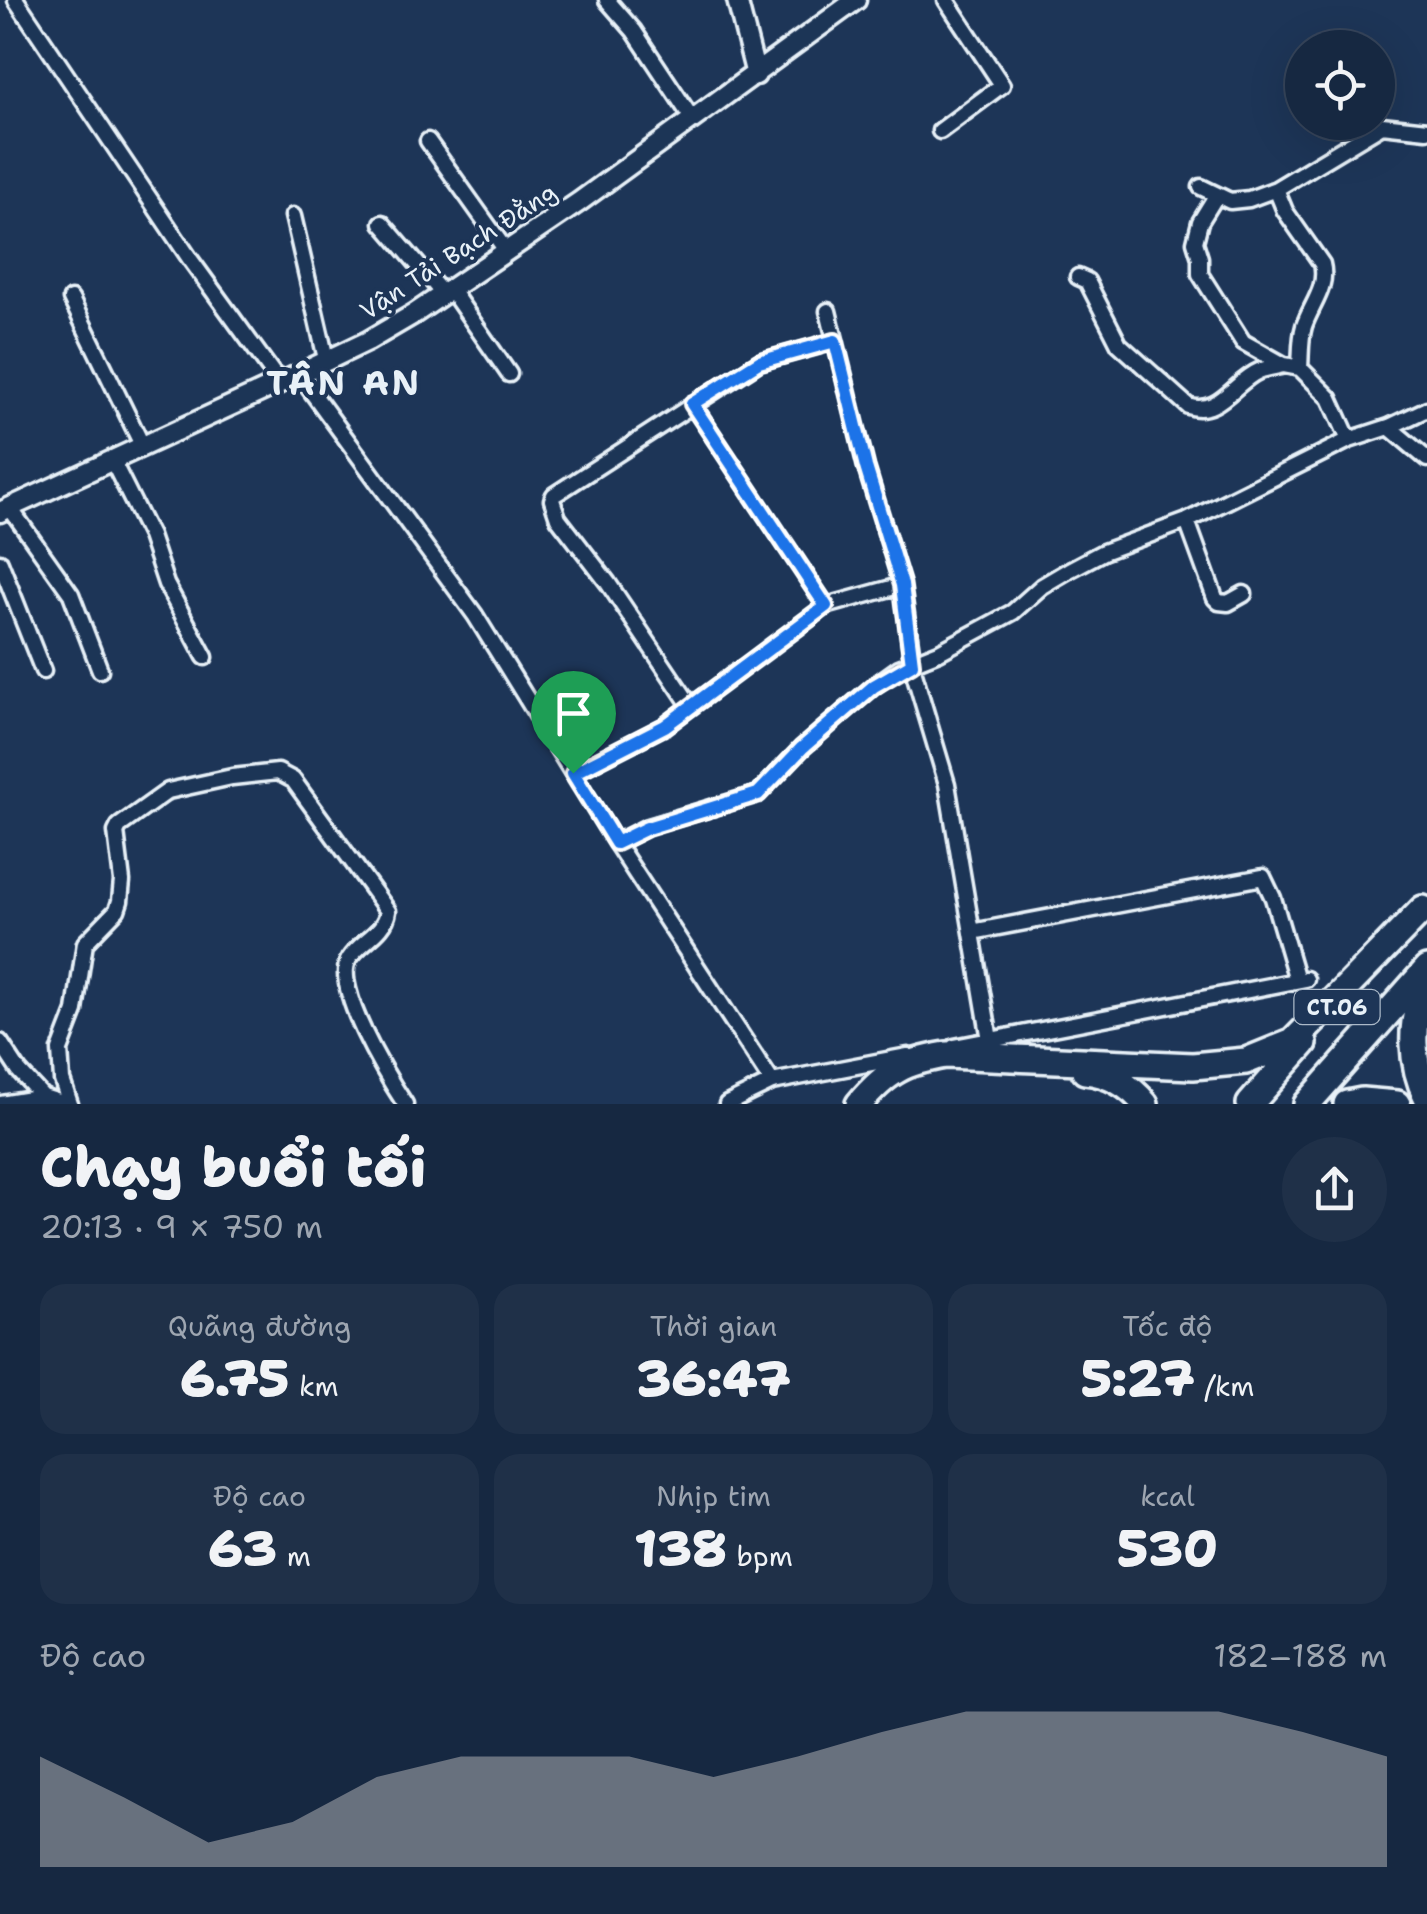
<!DOCTYPE html>
<html lang="vi">
<head>
<meta charset="utf-8">
<style>
	:root { --surface:#162841; --page:#1f3048; --text:#f1f3f6; --muted:#9ea6b1; --line:#35445a; --accent:#8c9099 }
	body { margin:0; font-family:"Shantell Sans",sans-serif; background:var(--page); color:var(--text); height:100vh; display:flex; flex-direction:column; font-size:38px; white-space:nowrap }
	* { box-sizing:border-box; margin:0 }
	p { font-size:32px; color:var(--muted) }
	.icon { flex:none; width:55px; height:55px; fill:none; stroke:currentColor; stroke-width:2; stroke-linecap:round; stroke-linejoin:round }
	.map { position:relative; height:1104px; overflow:hidden }
	.details { display:flex; flex-direction:column; background:var(--surface); flex:1 }
	.details>* { flex:none }
	.controls { position:absolute; left:1285px; top:30px; display:grid; gap:20px }
	.controls a { display:grid; place-items:center; width:110px; height:110px; border-radius:50%; background:var(--surface); box-shadow:0 10px 40px #0002,0 0 0 2px var(--line); font-size:50px }
	.pin { position:absolute; display:grid; place-items:center; width:85px; height:85px; color:#fff; margin:-102px -42px; border-radius:50% 50% 50% 0; rotate:-45deg; box-shadow:0 0 10px #0007 }
	.pin .icon { rotate:45deg }
	.round { display:grid; place-items:center; flex:none; width:105px; height:105px; border-radius:52px; background:var(--page) }
	.headline { display:flex; align-items:center; justify-content:space-between; height:170px; padding:0 40px }
	h1 { font-size:55px; font-weight:800; line-height:75px }
	.stats { display:grid; grid-template-columns:repeat(3,1fr); gap:15px; height:170px; padding:10px 40px }
	.stats div { display:grid; align-content:center; border-radius:25px; background:var(--page); text-align:center }
	.stats b { font-size:50px; font-weight:800 }
	.stats small { font-size:28px; font-weight:400 }
	.stats p { font-size:28px }
	.chart { height:280px; padding:20px 40px }
	.chart p { display:flex; justify-content:space-between }
	.chart svg { width:100%; height:180px; margin-top:10px; fill:var(--accent); opacity:.7 }
	.map>svg:first-child { display:block }
	.lines { fill:none; stroke-linecap:round; stroke-linejoin:round }
	.minor-casing { stroke:#e8f1f8; stroke-width:21 }
	.tertiary-casing { stroke:#e8f1f8; stroke-width:25 }
	.motorway-casing { stroke:#e8f1f8; stroke-width:32 }
	.minor { stroke:#1d3557; stroke-width:14 }
	.tertiary { stroke:#1d3557; stroke-width:18 }
	.motorway { stroke:#1d3557; stroke-width:25 }
	.route-casing { stroke:#fff; stroke-width:20 }
	.route { stroke:#1a73e8; stroke-width:12 }
	.labels { text-anchor:middle; stroke-width:8; stroke-linejoin:round; paint-order:stroke }
	.shield { fill:#1d3557; stroke:#abb9c8; stroke-width:2.5 }
	.shield-label { font-size:22px; font-weight:bold; fill:#e8f1f8 }
	.street-label { font-size:25px; fill:#e8f1f8; stroke:#1d3557 }
	.district-label { font-size:35px; font-weight:bold; letter-spacing:2.5px; fill:#e8f1f8; stroke:#1d3557 }
</style>
</head>
<body>
<div class="map">
<svg width="1427" height="1104" viewBox="0 0 1427 1104">
	<rect width="100%" height="100%" fill="#1d3557"/>
	<filter id="ink" filterUnits="userSpaceOnUse"><feTurbulence type="fractalNoise" baseFrequency=".01" numOctaves="2"/><feDisplacementMap in="SourceGraphic" scale="20" xChannelSelector="R" yChannelSelector="G"/><feConvolveMatrix kernelMatrix="1 2 1 2 8 2 1 2 1" color-interpolation-filters="sRGB"/></filter>
	<g filter="url(#ink)">
		<g class="lines">
			<defs>
				<path id="minor" d="M16,0L190,259L280,383
					M607,0L634,31L693,120
					M940,131L1002,85L946,0
					M428,141L507,252
					M1201,187L1230,201L1249,199L1276,189L1382,125L1427,130
					M1276,189L1285,211L1322,264C1328,287 1311,305 1304,326C1300,339 1301,355 1300,368
					M1216,196L1200,222L1195,242L1200,258V274L1243,342L1284,365L1300,368L1330,398L1349,440
					M293,216L326,359
					M382,223L444,295
					M1078,277L1087,281L1119,344L1188,406C1218,417 1235,381 1259,371C1266,368 1276,367 1284,365
					M451,290L509,374
					M71,299L143,447
					M828,311L866,467L902,585L914,673L947,784L990,1040
					M298,373L475,615L616,843L772,1082
					M692,404L826,606
					M1389,427L1427,409
					M112,460L150,536L166,584L205,657
					M10,508L71,594L100,670
					M1187,521L1215,598L1219,602L1228,603L1244,594
					M0,562L43,671
					M690,705L608,583L558,518L552,500L554,495L759,362L835,341
					M573,773L665,726L826,606L902,585
					M616,843L647,827L758,794L802,748L874,686L899,668L939,652L1013,612L1042,586L1069,570L1103,552L1187,521L1349,440L1389,427L1427,459
					M972,932L1263,877L1273,898L1297,980
					M0,1042L19,1071L43,1097
					M954,1047L1306,979
					M1,1104L43,1097L65,1104
					M70,1104L62,1080L60,1050L75,1011L85,943L117,910L120,901L122,881L116,832L119,826L168,791L232,777L278,772L293,780L388,911C385,933 360,941 349,959C332,987 388,1078 405,1104
					M727,1104L772,1082L908,1056"/>
				<path id="tertiary" d="M737,0L756,75
					M0,512L280,383L368,341L414,314L579,202L856,0"/>
				<path id="motorway" d="M1427,991C1407,1019 1412,1067 1427,1097
					M1085,1071C1108,1073 1130,1085 1145,1104
					M859,1104C887,1071 904,1062 946,1055L1193,1066L1246,1061L1293,1042L1423,909
					M1250,1104L1304,1043
					M1307,1104L1427,969
					M1347,1104L1362,1101L1397,1104"/>
			</defs>
			<use href="#minor" class="minor-casing"/>
			<use href="#tertiary" class="tertiary-casing"/>
			<use href="#motorway" class="motorway-casing"/>
			<use href="#minor" class="minor"/>
			<use href="#tertiary" class="tertiary"/>
			<use href="#motorway" class="motorway"/>
		</g>
	</g>
	<g class="lines" filter="url(#ink)">
		<defs>
			<path id="route" d="M835,341L866,467L902,585L912,664L874,686L802,748L758,794L647,828L616,843L573,773L665,726L826,606L692,404L759,362Z"/>
		</defs>
		<use href="#route" class="route-casing"/>
		<use href="#route" class="route"/>
	</g>
	<g class="labels">
		<rect class="shield" x="1294.5" y="990" width="85" height="34" rx="8"/>
		<g class="shield-label">
			<text x="1337" y="1015">CT.06</text>
		</g>
		<g class="street-label">
			<text transform="translate(458 251) rotate(-33)" y="9">Vận Tải Bạch Đằng</text>
		</g>
		<g class="district-label">
			<text x="344" y="395">TÂN AN</text>
		</g>
	</g>
</svg>
<div class="controls">
<a><svg class="icon" aria-label="locate" viewBox="0 0 24 24"><circle cx="12" cy="12" r="6"/><path d="M12 2v4M12 18v4M2 12h4M18 12h4"/></svg></a>
</div>
<div class="pin" style="left:573px;top:773px;background:#1e9e55"><svg class="icon" aria-label="arrive" viewBox="0 0 24 24"><path d="M6 21V4h12l-3 4 3 4H6"/></svg></div>
</div>
<section class="details">
<div class="headline"><div><h1>Chạy buổi tối</h1><p>20:13 · 9 × 750 m</p></div><a class="round"><svg class="icon" aria-label="share" viewBox="0 0 24 24"><path d="M12 15V3M7 8l5-5 5 5M5 13v7h14v-7"/></svg></a></div>
<div class="stats">
<div><p>Quãng đường</p><b>6.75<small> km</small></b></div>
<div><p>Thời gian</p><b>36:47</b></div>
<div><p>Tốc độ</p><b>5:27<small> /km</small></b></div>
</div>
<div class="stats">
<div><p>Độ cao</p><b>63<small> m</small></b></div>
<div><p>Nhịp tim</p><b>138<small> bpm</small></b></div>
<div><p>kcal</p><b>530</b></div>
</div>
<div class="chart"><p><span>Độ cao</span>182–188 m</p>
<svg viewBox="0 0 160 44" preserveAspectRatio="none"><path d="M0 44V17L10 27L20 38L30 33L40 22L50 17L60 17L70 17L80 22L90 17L100 11L110 6L120 6L130 6L140 6L150 11L160 17V44z"/></svg>
</div>
</section>
</body>
</html>
